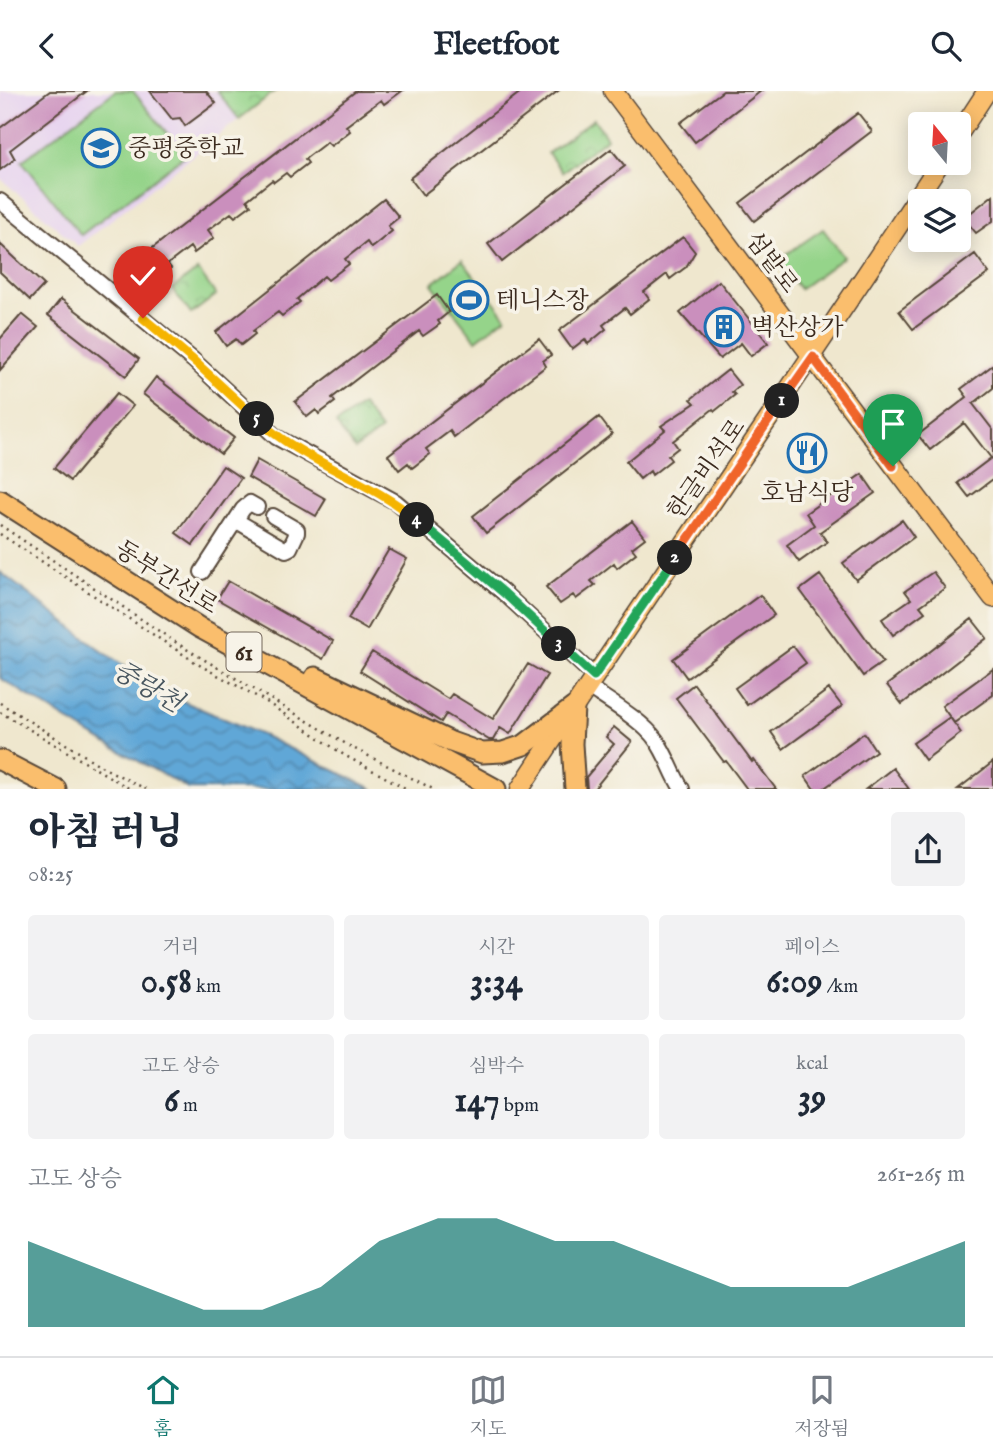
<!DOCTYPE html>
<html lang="ko">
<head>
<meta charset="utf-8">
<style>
	:root { --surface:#fff; --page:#f2f2f3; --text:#1f2937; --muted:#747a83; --line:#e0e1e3; --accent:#0f766e }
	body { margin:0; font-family:"IM FELL English","Noto Serif KR",serif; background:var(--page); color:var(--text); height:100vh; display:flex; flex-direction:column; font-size:26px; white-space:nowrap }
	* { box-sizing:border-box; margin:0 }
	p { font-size:23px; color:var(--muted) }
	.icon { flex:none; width:38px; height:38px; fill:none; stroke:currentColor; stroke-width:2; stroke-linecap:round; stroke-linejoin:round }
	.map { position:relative; height:698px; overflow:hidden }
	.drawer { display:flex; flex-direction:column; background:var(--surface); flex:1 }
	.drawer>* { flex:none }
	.needle { width:46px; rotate:342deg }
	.fabs { position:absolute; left:908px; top:21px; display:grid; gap:14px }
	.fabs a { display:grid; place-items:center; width:63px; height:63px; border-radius:7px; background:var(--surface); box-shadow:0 4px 18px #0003; font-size:35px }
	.pin { position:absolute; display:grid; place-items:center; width:60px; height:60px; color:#fff; margin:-72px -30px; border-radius:50% 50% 50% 0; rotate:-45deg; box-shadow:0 0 7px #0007 }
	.pin .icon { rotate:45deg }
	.km { position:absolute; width:35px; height:35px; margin:-18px; border-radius:50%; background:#222; color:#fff; font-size:19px; line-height:35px; text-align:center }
	.round { display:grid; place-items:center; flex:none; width:74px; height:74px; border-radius:7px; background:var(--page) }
	.headline { display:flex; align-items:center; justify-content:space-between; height:119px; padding:0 28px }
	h1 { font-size:38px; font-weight:800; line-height:52px }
	.metrics { display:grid; grid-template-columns:repeat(3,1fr); gap:10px; height:119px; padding:7px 28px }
	.metrics div { display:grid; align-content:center; border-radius:7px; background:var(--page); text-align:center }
	.metrics b { font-size:35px; font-weight:800 }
	.metrics small { font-size:19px; font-weight:400 }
	.metrics p { font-size:19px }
	.chart { height:196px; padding:14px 28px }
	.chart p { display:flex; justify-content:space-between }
	.chart svg { width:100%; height:126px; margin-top:7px; fill:var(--accent); opacity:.7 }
	header { display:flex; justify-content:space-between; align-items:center; height:91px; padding:0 28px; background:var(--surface); font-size:32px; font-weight:800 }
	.tab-bar { display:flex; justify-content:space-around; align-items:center; height:98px; border-top:2px solid var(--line); background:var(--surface); font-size:19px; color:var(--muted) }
	.tab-bar a { display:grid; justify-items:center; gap:4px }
	.tab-bar .on { color:var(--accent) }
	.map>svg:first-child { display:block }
	.built { fill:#e6d2f0 }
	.green { fill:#95d48a; stroke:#687f54; stroke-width:2 }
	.park { fill:url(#park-crowns); stroke:#687f54; stroke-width:2 }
	.water { fill:url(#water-waves); stroke:#4e687a; stroke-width:2 }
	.building { fill:#ca8fbd }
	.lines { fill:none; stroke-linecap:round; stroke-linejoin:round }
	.minor-casing { stroke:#564638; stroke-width:18 }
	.major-casing { stroke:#564638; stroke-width:21 }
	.highway-casing { stroke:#564638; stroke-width:23 }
	.path { stroke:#564638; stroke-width:2.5; stroke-dasharray:2 5; stroke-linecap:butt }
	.minor { stroke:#fff; stroke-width:14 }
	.major { stroke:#fabe6d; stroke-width:18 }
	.highway { stroke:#fabe6d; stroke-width:19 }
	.split-1-casing { stroke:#fff; stroke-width:14 }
	.split-2-casing { stroke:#fff; stroke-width:14 }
	.split-3-casing { stroke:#fff; stroke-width:14 }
	.split-4-casing { stroke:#fff; stroke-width:14 }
	.split-5-casing { stroke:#fff; stroke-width:14 }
	.split-6-casing { stroke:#fff; stroke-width:14 }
	.split-1 { stroke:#f0652b; stroke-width:9 }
	.split-2 { stroke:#f0652b; stroke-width:9 }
	.split-3 { stroke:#22a559; stroke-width:9 }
	.split-4 { stroke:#22a559; stroke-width:9 }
	.split-5 { stroke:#f5b400; stroke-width:9 }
	.split-6 { stroke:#f5b400; stroke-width:9 }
	.labels { text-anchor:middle; stroke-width:7; stroke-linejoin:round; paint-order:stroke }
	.shield { fill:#f7f3e8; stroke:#73665b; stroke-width:2 }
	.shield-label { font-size:23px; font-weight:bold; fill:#3b2a1e }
	.poi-label { font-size:24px; fill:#3b2a1e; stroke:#f7f3e8; text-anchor:start }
	.street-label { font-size:24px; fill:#3b2a1e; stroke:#f7f3e8 }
	.water-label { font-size:26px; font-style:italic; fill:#48565f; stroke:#f7f3e8 }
</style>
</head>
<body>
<header><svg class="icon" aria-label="back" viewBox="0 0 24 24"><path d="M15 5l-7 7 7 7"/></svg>Fleetfoot<svg class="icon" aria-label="search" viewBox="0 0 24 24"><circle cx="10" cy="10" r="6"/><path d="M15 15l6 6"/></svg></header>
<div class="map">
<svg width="993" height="698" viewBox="0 0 993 698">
	<defs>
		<pattern id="park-crowns" width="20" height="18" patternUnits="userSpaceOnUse" patternTransform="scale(1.75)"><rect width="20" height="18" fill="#95d48a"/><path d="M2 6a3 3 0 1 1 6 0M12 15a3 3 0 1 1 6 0" fill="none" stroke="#81b677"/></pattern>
		<pattern id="water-waves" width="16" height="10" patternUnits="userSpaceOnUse" patternTransform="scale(1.75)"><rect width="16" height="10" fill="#61a7d7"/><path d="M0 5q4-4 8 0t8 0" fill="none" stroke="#5188ae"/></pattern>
	</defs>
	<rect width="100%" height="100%" fill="#f7f3e8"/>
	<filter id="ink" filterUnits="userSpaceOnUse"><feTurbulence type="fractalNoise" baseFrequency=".0143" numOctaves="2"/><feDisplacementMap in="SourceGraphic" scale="14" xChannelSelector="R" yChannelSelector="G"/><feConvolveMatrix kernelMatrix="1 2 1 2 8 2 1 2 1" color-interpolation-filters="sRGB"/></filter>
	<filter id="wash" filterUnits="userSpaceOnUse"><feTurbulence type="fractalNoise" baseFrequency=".00686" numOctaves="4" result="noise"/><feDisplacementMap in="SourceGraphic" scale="28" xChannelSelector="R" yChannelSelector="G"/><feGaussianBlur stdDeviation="1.57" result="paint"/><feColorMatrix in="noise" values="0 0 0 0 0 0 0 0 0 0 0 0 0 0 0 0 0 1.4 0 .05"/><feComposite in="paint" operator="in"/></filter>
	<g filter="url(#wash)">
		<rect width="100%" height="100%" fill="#efe7ce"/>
		<path class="built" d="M0,0H217L239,28L78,155L0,87Z"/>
		<path class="green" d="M115,0H133L185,64L81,144L22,70Z
			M823,138L844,166L800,198L778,169Z
			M462,169L506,226L476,249L432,193Z"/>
		<path class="park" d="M217,0H275L239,28Z
			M594,28L607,47L562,81L548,62Z
			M198,179L216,204L191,223L172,198Z
			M362,314L381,339L355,358L336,333Z"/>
		<path class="water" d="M0,481L102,560L166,603L262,644L373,698H189L91,644L0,587Z"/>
		<g id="blocks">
			<path class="building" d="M50,0H87L10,59L15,68L0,79V37Z
				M150,0H206L216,12L185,35L180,27L172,28Z
				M356,0H402L384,13L381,9L346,35L350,40L331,55L327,51L305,68L308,72L290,86L286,82L274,91L272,89L247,109L251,114L235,126L231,122L208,139L214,147L194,162L190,156L168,173L171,177L152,191L149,187L137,196L124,179Z
				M522,0H558L423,104L410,87Z
				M723,0H761L695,51L680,32Z
				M858,22L872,40L754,130L740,112Z
				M611,58L625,75L502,171L488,153Z
				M993,104V130L976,142L964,127Z
				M384,108L399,126L388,135L392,140L371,157L367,151L345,168L349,173L328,189L324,185L297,208L300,211L282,225L278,221L253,240L255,243L241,254L236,248L226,255L216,241Z
				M683,146L695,161L686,176L670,188L667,183L644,201L649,208L630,223L625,217L603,234L606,238L588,253L585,248L572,258L559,240Z
				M0,153L44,194L30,209L0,181Z
				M975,163L989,182L913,238L899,220Z
				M719,190L768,252L751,265L741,252L720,268L680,222Z
				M437,204L449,221L438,230L440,233L423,245L419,240L332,307L335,311L319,323L316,319L307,326L295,311Z
				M61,208L139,268L126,285L48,224Z
				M22,223L38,236L0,279V248Z
				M539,248L551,264L543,270L546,275L454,346L450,340L426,358L430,363L412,377L408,372L399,379L388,364Z
				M993,274V297L973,313L993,339V388L969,406L958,392L991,367L964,332L930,359L918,344L967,306L961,298Z
				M728,279L740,294L732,301L735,304L715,320L713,318L673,350L678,357L668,365L671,369L652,384L650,380L640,388L626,371L665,339L661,335L695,312L691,308Z
				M156,286L234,347L221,363L143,303Z
				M117,302L133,315L70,390L54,377Z
				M599,326L612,343L486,442L473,425Z
				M257,369L326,408L316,425L248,386Z
				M223,375L241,387L193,454L176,442Z
				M862,383L875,402L820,441L827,451L799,471L787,454L814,434L806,422Z
				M902,429L914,446L856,489L843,472Z
				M632,430L645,447L632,457L636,462L617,477L614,472L591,490L595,494L576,508L573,504L560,513L546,496Z
				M389,458L407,468L367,539L348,528Z
				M933,481L945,497L920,515L925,521L893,544L882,528L911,508L905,500Z
				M820,484L883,571L863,585L800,499Z
				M228,490L333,550L323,568L217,508Z
				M760,504L774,524L687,587L673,568Z
				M972,528L987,547L902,613L887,594Z
				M793,555L806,572L747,614L735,597Z
				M372,561L448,608L452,603L493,628L528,573L547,584L510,643L500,637L493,649H489L446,623L441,631L360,580Z
				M993,578V604L954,632L942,615Z
				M694,593L752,671L754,669L776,698H747L726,670L724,671L676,607Z
				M829,598L842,615L783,658L771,641Z
				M950,626L961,642L925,669L913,652Z
				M614,636L632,651L594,698H587L586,686L614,653L606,646Z
				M864,642L876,660L823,698H814L805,685Z
				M993,671V698H958Z
				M893,677L909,698H866Z"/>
		</g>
	</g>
	<g filter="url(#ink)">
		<use href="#blocks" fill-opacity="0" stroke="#564638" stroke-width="2"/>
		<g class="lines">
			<defs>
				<path id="minor" d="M0,110L193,269L276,346L396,411L504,502L594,585
					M237,430L286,459L290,457L297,442V439L273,425
					M202,481L243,418L250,412L257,416
					M587,595C608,610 642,629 656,649C667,664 672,683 682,698"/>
				<path id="major" d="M613,0L993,507
					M959,43L987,0
					M520,698C658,488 802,282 940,72"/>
				<path id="highway" d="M0,409L200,537L496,698
					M315,586L451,651L482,662L503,661L524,654L574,616
					M574,616L572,653L575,698
					M0,669L56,698"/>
			</defs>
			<use href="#minor" class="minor-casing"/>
			<use href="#major" class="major-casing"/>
			<use href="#highway" class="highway-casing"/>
			<path class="path" d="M0,434L183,556L353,657L433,698
				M0,443L201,575L265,610L344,664L407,698
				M0,612L106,678L146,698
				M0,621L130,698"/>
			<use href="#minor" class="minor"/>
			<use href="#major" class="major"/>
			<use href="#highway" class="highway"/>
		</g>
	</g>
	<g class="lines" filter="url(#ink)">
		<defs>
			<path id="split-1" d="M782,310L813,266L893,375"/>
			<path id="split-2" d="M675,467L782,310"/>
			<path id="split-3" d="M559,553L594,585L675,467"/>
			<path id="split-4" d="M417,429L504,502L559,553"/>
			<path id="split-5" d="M257,328C303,371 368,388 417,429"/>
			<path id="split-6" d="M143,227L193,269L257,328"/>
		</defs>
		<use href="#split-1" class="split-1-casing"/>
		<use href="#split-2" class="split-2-casing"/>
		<use href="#split-3" class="split-3-casing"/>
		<use href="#split-4" class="split-4-casing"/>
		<use href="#split-5" class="split-5-casing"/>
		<use href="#split-6" class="split-6-casing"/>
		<use href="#split-1" class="split-1"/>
		<use href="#split-2" class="split-2"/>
		<use href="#split-3" class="split-3"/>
		<use href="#split-4" class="split-4"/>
		<use href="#split-5" class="split-5"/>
		<use href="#split-6" class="split-6"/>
	</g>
	<defs>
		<symbol id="school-ring" viewBox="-11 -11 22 22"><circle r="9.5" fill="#f7f3e8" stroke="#1f6fb2" stroke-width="1.5"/><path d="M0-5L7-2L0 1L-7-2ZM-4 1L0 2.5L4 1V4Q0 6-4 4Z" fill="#1f6fb2"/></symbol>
		<symbol id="stadium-ring" viewBox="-11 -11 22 22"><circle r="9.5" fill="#f7f3e8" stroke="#1f6fb2" stroke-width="1.5"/><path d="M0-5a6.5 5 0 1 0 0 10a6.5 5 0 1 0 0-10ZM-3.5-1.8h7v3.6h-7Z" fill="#1f6fb2"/></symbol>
		<symbol id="building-ring" viewBox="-11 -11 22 22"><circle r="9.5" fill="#f7f3e8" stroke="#1f6fb2" stroke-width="1.5"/><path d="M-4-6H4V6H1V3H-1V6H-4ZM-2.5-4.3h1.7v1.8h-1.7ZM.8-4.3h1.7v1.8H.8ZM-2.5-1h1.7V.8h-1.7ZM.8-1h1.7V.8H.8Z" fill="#1f6fb2"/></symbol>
		<symbol id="restaurant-ring" viewBox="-11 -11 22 22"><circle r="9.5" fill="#f7f3e8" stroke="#1f6fb2" stroke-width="1.5"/><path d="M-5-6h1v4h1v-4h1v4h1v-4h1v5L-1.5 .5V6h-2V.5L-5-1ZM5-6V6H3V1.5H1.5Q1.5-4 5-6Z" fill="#1f6fb2"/></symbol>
	</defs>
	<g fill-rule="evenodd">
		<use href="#school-ring" x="79" y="35" width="44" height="44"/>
		<use href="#stadium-ring" x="447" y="187" width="44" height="44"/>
		<use href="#building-ring" x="702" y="214" width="44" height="44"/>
		<use href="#restaurant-ring" x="785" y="340" width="44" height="44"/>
	</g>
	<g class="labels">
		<rect class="shield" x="226.5" y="541.5" width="35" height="39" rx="5"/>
		<g class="shield-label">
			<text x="244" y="569">61</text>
		</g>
		<g class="poi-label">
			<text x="128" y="65">중평중학교</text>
			<text x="496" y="217">테니스장</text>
			<text x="751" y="244">벽산상가</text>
			<text x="807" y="409" text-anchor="middle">호남식당</text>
		</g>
		<g class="street-label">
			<text transform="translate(772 171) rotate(53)" y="8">섬밭로</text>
			<text transform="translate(706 378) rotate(-55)" y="8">한글비석로</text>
			<text transform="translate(167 486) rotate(32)" y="8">동부간선로</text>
		</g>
		<g class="water-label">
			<text transform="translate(148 595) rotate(30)" y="9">중랑천</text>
		</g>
	</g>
</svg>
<div class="fabs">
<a><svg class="needle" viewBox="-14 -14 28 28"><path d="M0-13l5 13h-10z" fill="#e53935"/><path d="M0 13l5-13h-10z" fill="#747a83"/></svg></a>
<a><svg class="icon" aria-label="layers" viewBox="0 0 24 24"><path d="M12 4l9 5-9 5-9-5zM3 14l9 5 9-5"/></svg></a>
</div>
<div class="pin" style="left:893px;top:375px;background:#1e9e55"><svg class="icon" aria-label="arrive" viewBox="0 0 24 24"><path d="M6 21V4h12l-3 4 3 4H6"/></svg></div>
<div class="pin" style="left:143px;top:227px;background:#d93025"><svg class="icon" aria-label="check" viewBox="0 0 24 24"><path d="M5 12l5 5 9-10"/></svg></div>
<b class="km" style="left:782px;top:310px">1</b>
<b class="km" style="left:675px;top:467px">2</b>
<b class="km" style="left:559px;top:553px">3</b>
<b class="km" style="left:417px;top:429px">4</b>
<b class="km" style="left:257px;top:328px">5</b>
</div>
<section class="drawer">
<div class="headline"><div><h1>아침 러닝</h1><p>08:25</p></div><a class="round"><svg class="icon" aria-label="share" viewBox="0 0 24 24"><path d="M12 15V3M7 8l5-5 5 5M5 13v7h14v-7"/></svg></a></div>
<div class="metrics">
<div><p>거리</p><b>0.58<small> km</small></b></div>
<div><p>시간</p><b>3:34</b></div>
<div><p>페이스</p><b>6:09<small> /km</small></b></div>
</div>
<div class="metrics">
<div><p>고도 상승</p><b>6<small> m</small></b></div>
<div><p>심박수</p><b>147<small> bpm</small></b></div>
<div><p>kcal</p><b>39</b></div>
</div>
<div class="chart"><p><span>고도 상승</span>261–265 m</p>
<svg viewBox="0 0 160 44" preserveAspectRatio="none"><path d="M0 44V14L10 22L20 30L30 38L40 38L50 30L60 14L70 6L80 6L90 14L100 14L110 22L120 30L130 30L140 30L150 22L160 14V44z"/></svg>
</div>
</section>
<nav class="tab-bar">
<a class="on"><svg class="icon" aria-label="home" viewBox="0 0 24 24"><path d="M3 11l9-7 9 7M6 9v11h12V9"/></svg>홈</a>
<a><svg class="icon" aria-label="map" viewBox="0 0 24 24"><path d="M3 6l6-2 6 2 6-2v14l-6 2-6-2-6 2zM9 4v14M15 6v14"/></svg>지도</a>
<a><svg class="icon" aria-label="saved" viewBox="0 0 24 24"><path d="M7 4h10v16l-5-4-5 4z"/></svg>저장됨</a>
</nav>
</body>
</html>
